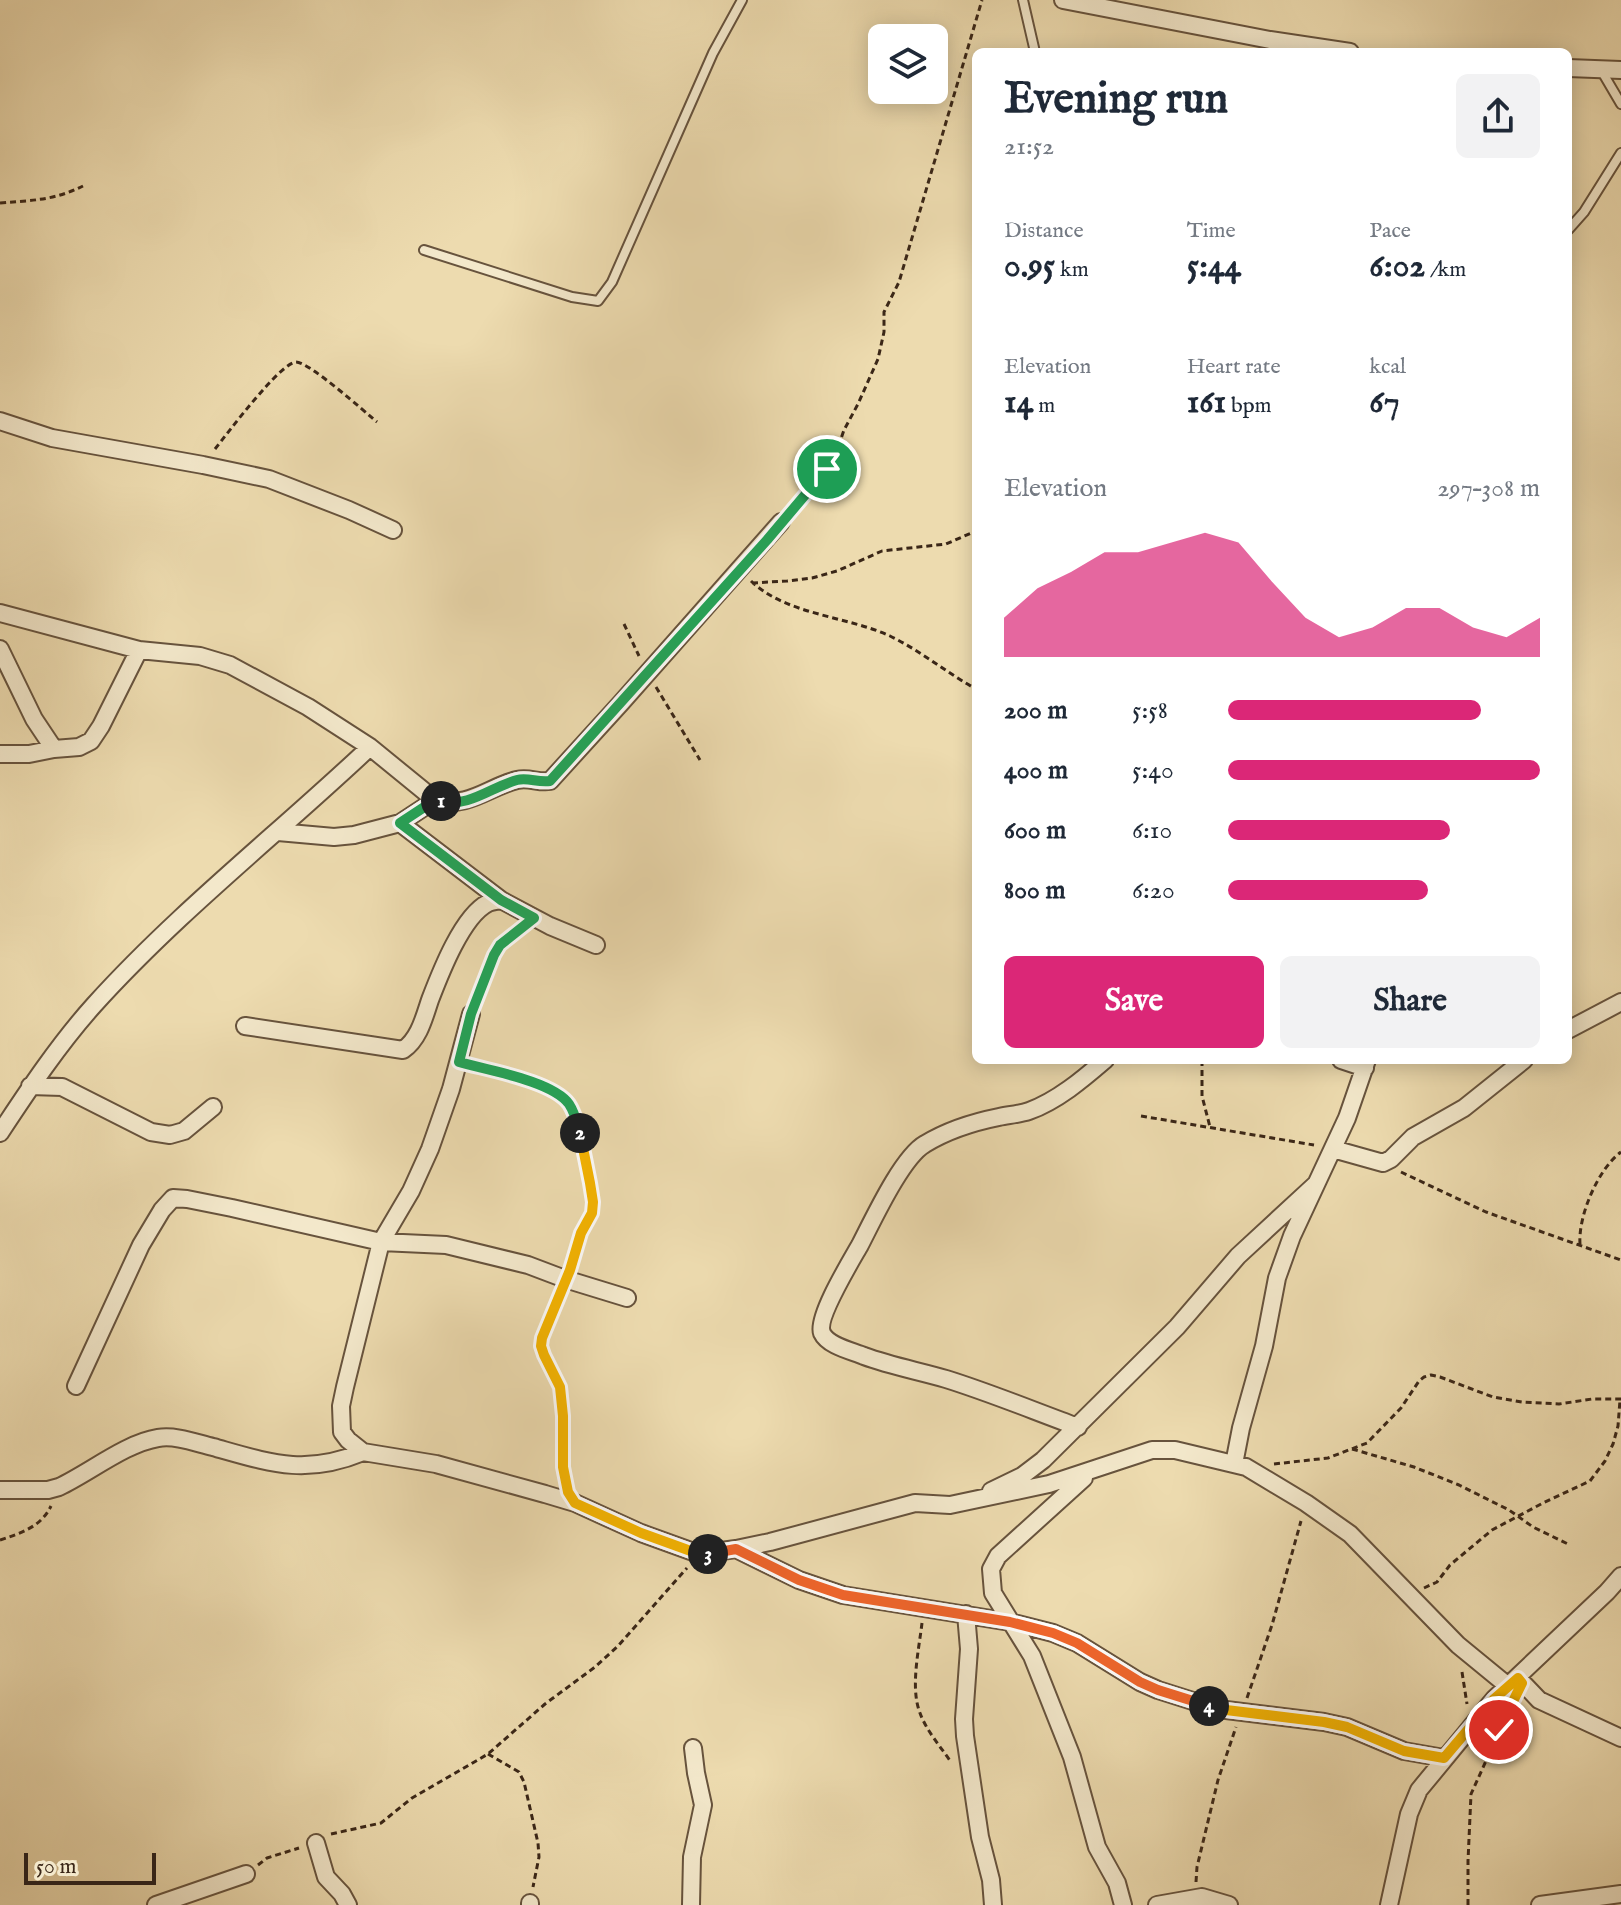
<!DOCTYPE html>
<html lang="en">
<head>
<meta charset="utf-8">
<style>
	:root { --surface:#fff; --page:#f2f2f3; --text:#1f2937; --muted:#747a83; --accent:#db2777 }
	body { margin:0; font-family:"IM FELL English",serif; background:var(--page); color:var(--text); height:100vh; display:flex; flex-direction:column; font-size:30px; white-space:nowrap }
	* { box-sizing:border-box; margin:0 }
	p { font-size:26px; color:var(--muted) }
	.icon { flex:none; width:44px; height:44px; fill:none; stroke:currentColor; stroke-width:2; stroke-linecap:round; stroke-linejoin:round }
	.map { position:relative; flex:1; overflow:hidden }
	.details { position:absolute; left:972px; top:48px; width:600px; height:1016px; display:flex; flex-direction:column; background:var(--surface); border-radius:12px; box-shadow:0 4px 20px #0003 }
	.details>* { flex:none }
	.fabs { position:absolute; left:868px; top:24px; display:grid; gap:16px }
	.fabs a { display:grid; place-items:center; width:80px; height:80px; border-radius:12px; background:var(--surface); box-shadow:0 4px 20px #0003; font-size:40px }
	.scale { position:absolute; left:24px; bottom:20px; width:132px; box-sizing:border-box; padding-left:8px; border:4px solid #3a2617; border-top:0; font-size:22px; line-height:28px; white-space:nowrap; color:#3a2617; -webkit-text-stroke:6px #f3e8cb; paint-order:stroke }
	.pin { position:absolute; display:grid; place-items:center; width:68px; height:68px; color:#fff; margin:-34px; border:4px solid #fff; border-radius:50%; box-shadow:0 2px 8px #0007 }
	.km { position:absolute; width:40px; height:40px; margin:-20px; border-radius:50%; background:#222; color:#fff; font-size:22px; line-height:40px; text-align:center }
	.round { display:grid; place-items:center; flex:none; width:84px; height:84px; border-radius:12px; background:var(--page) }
	.head { display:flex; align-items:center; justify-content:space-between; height:136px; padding:0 32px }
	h1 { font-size:44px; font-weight:800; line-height:60px }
	.metrics { display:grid; grid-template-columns:repeat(3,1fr); gap:12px; height:136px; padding:8px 32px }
	.metrics div { display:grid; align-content:center }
	.metrics b { font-size:34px; font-weight:800 }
	.metrics small { font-size:22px; font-weight:400 }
	.metrics p { font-size:22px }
	.chart { height:224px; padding:16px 32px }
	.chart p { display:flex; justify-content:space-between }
	.chart svg { width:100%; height:144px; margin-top:8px; fill:var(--accent); opacity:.7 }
	.primary-button { display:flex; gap:16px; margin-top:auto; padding:16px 32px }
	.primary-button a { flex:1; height:92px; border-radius:12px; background:var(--accent); color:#fff; font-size:32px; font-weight:800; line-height:92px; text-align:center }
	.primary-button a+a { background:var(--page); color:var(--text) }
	ul { padding:0 32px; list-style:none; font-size:26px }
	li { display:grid; grid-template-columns:128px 96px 1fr; align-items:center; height:60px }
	li i { height:20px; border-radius:10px; background:var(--accent) }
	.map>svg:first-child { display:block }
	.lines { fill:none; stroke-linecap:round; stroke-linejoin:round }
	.service-casing { stroke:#67533d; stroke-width:12 }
	.minor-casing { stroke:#67533d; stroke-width:20 }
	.path { stroke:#3a2617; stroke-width:3; stroke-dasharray:6 4; stroke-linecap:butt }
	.service { stroke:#f3e8cb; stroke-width:8 }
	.minor { stroke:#f3e8cb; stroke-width:16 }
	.split-1-casing { stroke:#fff; stroke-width:16 }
	.split-2-casing { stroke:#fff; stroke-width:16 }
	.split-3-casing { stroke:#fff; stroke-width:16 }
	.split-4-casing { stroke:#fff; stroke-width:16 }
	.split-5-casing { stroke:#fff; stroke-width:16 }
	.split-1 { stroke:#22a559; stroke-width:10 }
	.split-2 { stroke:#22a559; stroke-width:10 }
	.split-3 { stroke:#f5b400; stroke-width:10 }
	.split-4 { stroke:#f0652b; stroke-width:10 }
	.split-5 { stroke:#f5b400; stroke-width:10 }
</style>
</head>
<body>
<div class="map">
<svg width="1621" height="1905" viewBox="0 0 1621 1905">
	<rect width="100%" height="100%" fill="#eddbaf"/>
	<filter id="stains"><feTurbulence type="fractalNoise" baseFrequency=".0025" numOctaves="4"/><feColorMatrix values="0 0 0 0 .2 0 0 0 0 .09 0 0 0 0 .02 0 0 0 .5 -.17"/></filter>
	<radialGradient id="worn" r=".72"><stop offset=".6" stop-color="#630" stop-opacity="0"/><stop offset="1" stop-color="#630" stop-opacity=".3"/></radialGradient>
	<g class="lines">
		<defs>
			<path id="service" d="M1023,0L1035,52
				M1601,70L1621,104
				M1568,230L1584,212L1621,153
				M424,250L572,297L598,301L612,282L713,53L742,0"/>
			<path id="minor" d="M1063,0L1270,40L1350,52
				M1568,68L1621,70
				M0,421L52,438L203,465L269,479L349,510L393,530
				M0,613L139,650L200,656L230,665L308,707L370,747L435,800C470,808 486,788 517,780C529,777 538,783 550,781L621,703L781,522
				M0,649L34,719L54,749
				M0,754H29L54,749L79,747L91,741L101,726L139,650
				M400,823L501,900L550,926L596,945
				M278,832L334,837L354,835L400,823L435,800
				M471,1014L451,1089L430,1149L411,1191L381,1242L345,1387L341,1406L342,1432L348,1440L363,1452L436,1464L545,1494L575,1503L641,1533L699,1554L736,1549L770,1542L915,1503L950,1505L1049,1484L1152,1450H1175L1246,1467L1306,1503L1350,1534L1458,1645L1508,1686
				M245,1026L403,1050C419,1039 424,1018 430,1000C440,974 462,916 488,903C492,901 497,901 501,900
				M1568,1030L1621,1002
				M1341,1060L1365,1068
				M30,1086L62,1087L151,1132L170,1135L184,1131L213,1107
				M0,1133C29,1089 59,1044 94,1005C179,911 279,833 370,747
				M1333,1149L1383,1163L1391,1159L1413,1137L1464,1108L1524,1060
				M76,1386L141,1245L162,1210L173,1198L187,1199L232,1208L381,1242L446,1245L528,1265L565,1279L627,1298
				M1078,1427C1034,1411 991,1393 946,1379C919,1371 891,1366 864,1356C852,1351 828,1346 822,1333C816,1318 851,1261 860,1245C873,1220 902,1157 925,1144C948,1130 974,1122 999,1117C1009,1115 1020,1114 1029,1111C1057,1101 1083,1079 1105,1060
				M1234,1464L1241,1428L1264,1346L1277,1278L1292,1236L1347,1118L1367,1060
				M1084,1478L998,1556L991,1569L993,1593L1032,1656L1072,1757L1097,1847L1117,1883L1123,1905
				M0,1490H48L59,1487C89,1473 126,1443 158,1438C176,1435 196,1443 213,1447C270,1463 305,1476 363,1452
				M991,1491L1022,1476L1043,1460L1177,1327L1238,1256L1316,1184
				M736,1549L799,1580L843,1595L1010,1622L1053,1633L1077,1643L1140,1682L1158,1690L1218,1709L1324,1722L1347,1727L1404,1751L1444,1758
				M966,1614L969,1649L964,1719L965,1736L980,1837L991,1880L993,1905
				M1518,1678L1539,1700L1621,1738
				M316,1843L326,1877L342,1894L348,1905
				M156,1905L246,1874
				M530,1905V1903
				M691,1905L692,1857L703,1805L696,1773L693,1748
				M1157,1905L1202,1897L1229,1905
				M1389,1905L1409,1814L1419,1790L1494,1699L1607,1592L1621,1576
				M1540,1905L1621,1894"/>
		</defs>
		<use href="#service" class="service-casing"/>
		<use href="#minor" class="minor-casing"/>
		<path class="path" d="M0,203C33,200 52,201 83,186
			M215,449C227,434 280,363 296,362C309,362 364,411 377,422
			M791,510L834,459L844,430L858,404L878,359L884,332V312L899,282L982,0
			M751,581C786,615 847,616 890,636C921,651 947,673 976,689
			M752,583L787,581L812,578L837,571L882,551L946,544L976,531
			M624,624L639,656
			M656,687L700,760
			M476,1001L500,945L519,930
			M1202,1060V1096L1210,1127
			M474,1067C501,1074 552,1080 569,1103C571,1106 573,1111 575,1114L593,1202L592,1213L581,1233L571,1265
			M1141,1116L1314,1145
			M1401,1172L1486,1212L1621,1260
			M1580,1244C1578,1216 1598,1169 1621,1152
			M559,1294C553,1308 543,1326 541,1341C540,1357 556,1372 561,1387C568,1416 560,1451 565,1482
			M1352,1449L1414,1467L1459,1485L1509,1510L1533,1527L1570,1545
			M1274,1464L1328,1458L1367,1443L1401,1408L1419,1381L1424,1377L1431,1375L1440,1377L1493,1397L1522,1402L1559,1404L1592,1399H1621
			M0,1540C21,1533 41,1527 51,1506
			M1424,1588L1437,1582L1450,1565L1492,1530L1543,1503L1590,1481L1605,1461L1613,1444L1618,1426L1620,1400
			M922,1623C919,1649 910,1688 920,1713C926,1730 940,1746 951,1762
			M1462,1672L1467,1704
			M1247,1698L1272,1625L1301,1521
			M488,1754L519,1772L524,1782L538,1843L539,1857L533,1887
			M331,1834L381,1823L412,1798L488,1754L545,1704L595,1667L618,1646L687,1568
			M258,1865L267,1858L299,1848
			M1196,1882L1197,1867L1218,1780L1236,1727
			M1468,1905V1861L1471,1794L1510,1708"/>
		<use href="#service" class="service"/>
		<use href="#minor" class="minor"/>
	</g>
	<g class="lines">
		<defs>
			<path id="split-1" d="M441,801C469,808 491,787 517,780C528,777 538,783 550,781L767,540L827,469"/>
			<path id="split-2" d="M441,801L435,800L400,823L501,900L534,918L500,945L494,955L471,1014L459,1062C487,1070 553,1081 569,1104C575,1113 577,1123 580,1133"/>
			<path id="split-3" d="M580,1133L590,1183L593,1202L592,1213L581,1233L570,1270L542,1338L541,1346L544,1355L560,1387L563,1416V1467L568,1492L575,1503L641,1533L699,1554H708"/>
			<path id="split-4" d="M708,1554L736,1549L799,1580L843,1595L1010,1622L1053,1633L1077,1643L1140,1682L1158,1690L1209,1706"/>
			<path id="split-5" d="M1209,1706L1218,1709L1324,1722L1347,1727L1404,1751L1444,1758L1494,1699L1518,1678L1522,1683L1499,1730"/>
		</defs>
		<use href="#split-1" class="split-1-casing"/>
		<use href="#split-2" class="split-2-casing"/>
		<use href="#split-3" class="split-3-casing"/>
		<use href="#split-4" class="split-4-casing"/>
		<use href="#split-5" class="split-5-casing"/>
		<use href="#split-1" class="split-1"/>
		<use href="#split-2" class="split-2"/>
		<use href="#split-3" class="split-3"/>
		<use href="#split-4" class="split-4"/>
		<use href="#split-5" class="split-5"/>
	</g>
	<rect width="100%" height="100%" filter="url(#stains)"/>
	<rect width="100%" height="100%" fill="url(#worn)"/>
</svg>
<div class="fabs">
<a><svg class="icon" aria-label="layers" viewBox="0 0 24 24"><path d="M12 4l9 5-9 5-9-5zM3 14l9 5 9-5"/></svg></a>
</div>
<div class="scale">50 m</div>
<div class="pin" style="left:827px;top:469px;background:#1e9e55"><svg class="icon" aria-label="arrive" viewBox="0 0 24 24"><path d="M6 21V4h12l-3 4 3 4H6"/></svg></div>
<div class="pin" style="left:1499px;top:1730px;background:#d93025"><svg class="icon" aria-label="check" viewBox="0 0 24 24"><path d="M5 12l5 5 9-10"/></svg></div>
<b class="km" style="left:441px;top:801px">1</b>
<b class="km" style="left:580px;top:1133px">2</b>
<b class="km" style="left:708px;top:1554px">3</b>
<b class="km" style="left:1209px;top:1706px">4</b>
<section class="details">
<div class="head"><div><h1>Evening run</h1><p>21:52</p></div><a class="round"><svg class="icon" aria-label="share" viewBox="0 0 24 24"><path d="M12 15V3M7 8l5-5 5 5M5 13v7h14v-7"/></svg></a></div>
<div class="metrics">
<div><p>Distance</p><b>0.95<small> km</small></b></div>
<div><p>Time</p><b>5:44</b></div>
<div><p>Pace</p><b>6:02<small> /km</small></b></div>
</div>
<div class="metrics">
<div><p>Elevation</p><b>14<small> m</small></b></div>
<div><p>Heart rate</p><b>161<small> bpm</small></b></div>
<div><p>kcal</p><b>67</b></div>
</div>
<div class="chart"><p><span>Elevation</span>297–308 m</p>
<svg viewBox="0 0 160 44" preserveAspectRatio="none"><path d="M0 44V32L10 23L20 18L30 12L40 12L50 9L60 6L70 9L80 21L90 32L100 38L110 35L120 29L130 29L140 35L150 38L160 32V44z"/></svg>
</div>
<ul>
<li><b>200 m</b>5:58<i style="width:81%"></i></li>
<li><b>400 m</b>5:40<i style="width:100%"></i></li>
<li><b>600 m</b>6:10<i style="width:71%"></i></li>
<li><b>800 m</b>6:20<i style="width:64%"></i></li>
</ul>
<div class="primary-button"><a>Save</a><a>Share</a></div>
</section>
</div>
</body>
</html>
